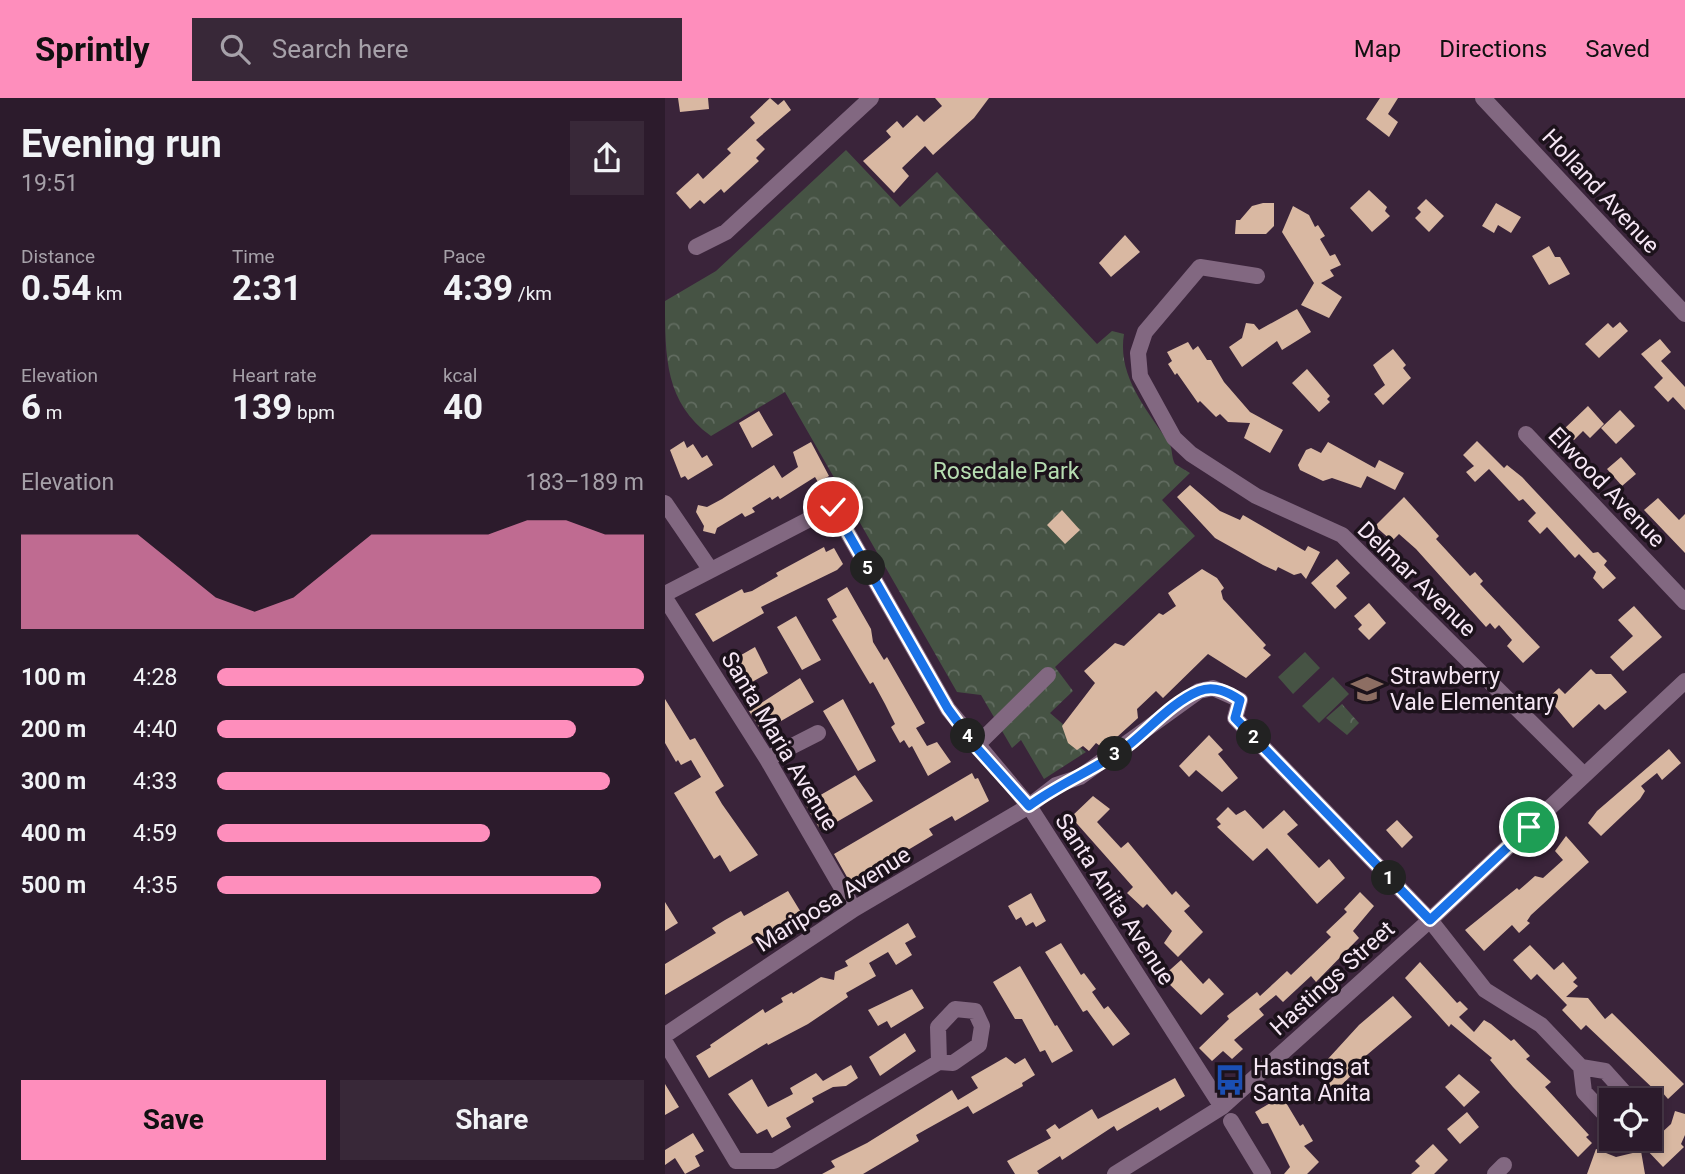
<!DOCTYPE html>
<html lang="en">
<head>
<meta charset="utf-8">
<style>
	:root { --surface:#2c1b2c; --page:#382838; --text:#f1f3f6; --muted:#a6a1a9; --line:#483948; --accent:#fe8ebc }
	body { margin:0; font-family:Roboto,sans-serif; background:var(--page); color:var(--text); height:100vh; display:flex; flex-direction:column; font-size:26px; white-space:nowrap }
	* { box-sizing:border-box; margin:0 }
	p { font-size:23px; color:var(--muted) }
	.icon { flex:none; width:38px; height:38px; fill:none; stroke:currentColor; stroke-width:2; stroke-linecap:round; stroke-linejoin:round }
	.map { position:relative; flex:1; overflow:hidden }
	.panel { display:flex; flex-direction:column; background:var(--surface); width:665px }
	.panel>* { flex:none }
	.fabs { position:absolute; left:934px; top:990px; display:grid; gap:14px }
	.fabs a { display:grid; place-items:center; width:63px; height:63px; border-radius:0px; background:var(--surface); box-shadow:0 4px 10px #0003,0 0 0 2px var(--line); font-size:35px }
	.pin { position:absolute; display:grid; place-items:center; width:60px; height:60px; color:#fff; margin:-30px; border:4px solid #fff; border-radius:50%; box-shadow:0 2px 7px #0007 }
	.km { position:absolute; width:35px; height:35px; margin:-18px; border-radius:50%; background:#222; color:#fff; font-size:19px; line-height:35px; text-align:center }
	.round { display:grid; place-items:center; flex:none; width:74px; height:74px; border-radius:0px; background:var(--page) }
	.headline { display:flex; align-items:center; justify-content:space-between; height:119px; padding:0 21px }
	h1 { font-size:38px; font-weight:700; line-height:52px }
	.metrics { display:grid; grid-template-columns:repeat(3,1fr); gap:10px; height:119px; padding:7px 21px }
	.metrics div { display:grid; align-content:center }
	.metrics b { font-size:35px; font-weight:700 }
	.metrics small { font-size:19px; font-weight:400 }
	.metrics p { font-size:19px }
	.chart { height:196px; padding:14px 21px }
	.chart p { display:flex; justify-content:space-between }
	.chart svg { width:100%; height:126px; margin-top:7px; fill:var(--accent); opacity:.7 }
	.primary-button { display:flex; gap:14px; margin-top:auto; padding:14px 21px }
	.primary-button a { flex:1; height:80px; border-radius:0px; background:var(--accent); color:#111; font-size:28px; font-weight:700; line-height:80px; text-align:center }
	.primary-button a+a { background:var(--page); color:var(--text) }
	ul { padding:0 21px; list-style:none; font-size:23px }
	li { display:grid; grid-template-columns:112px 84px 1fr; align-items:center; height:52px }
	li i { height:18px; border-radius:9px; background:var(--accent) }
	header { display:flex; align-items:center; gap:42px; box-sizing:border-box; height:98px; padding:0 35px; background:var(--accent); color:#111 }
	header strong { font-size:33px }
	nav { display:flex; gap:38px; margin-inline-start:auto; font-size:24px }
	.search { width:490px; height:63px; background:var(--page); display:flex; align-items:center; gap:18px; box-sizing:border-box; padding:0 24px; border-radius:0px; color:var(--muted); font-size:26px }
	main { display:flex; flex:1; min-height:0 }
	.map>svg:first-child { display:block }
	.grass { fill:#465344 }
	.park { fill:url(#park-crowns) }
	.building { fill:#d9b8a2 }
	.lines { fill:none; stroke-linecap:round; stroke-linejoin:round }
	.minor { stroke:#826881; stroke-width:16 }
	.route-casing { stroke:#fff; stroke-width:14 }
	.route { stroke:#1a73e8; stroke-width:9 }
	.labels { text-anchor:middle; stroke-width:7; stroke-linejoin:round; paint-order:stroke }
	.street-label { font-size:23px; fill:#f6e7f5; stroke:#1c121b }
	.park-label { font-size:23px; fill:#b6ddb1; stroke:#1c121b }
	.poi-label { font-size:23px; fill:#f6e7f5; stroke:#1c121b; text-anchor:start }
</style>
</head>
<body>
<header>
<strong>Sprintly</strong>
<div class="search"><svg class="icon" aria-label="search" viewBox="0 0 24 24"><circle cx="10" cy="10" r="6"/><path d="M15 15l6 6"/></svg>Search here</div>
<nav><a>Map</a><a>Directions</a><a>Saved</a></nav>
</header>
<main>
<section class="panel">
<div class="headline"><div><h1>Evening run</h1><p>19:51</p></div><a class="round"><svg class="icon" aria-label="share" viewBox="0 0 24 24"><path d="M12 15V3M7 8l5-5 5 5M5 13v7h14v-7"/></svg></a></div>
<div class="metrics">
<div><p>Distance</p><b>0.54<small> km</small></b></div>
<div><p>Time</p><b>2:31</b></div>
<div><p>Pace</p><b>4:39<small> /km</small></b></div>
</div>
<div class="metrics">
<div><p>Elevation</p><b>6<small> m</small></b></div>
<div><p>Heart rate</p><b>139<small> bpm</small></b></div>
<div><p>kcal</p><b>40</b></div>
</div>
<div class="chart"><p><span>Elevation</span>183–189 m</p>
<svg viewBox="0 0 160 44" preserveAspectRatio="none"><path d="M0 44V11L10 11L20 11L30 11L40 22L50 33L60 38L70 33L80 22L90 11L100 11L110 11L120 11L130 6L140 6L150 11L160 11V44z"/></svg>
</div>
<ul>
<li><b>100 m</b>4:28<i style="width:100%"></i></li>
<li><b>200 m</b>4:40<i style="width:84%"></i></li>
<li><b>300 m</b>4:33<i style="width:92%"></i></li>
<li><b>400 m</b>4:59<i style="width:64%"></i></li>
<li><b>500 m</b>4:35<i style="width:90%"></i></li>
</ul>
<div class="primary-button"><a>Save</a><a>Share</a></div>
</section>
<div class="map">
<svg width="1020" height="1076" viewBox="0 0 1020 1076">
	<defs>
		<pattern id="park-crowns" width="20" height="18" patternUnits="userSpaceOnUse" patternTransform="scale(1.75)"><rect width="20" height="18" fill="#465344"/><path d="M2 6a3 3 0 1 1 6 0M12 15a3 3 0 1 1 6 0" fill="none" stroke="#616c60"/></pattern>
	</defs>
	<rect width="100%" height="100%" fill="#3a243a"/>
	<path class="grass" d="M640,554L655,570L628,596L613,579Z
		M668,579L684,596L654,625L637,608Z"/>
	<path class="park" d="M181,52L235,109L272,74L432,246L447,233L459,236C452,278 482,312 504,345C508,351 506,359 510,366L525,375L497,402L530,438L390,569L408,593L385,615L407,634L403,640L421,654L379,681L356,642L347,650L316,597L292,594L120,294L46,338C0,305 0,259 0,203L51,173Z
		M677,606L694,625L682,637L661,620Z"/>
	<path class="building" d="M13,0H43L44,11L15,14Z
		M105,0L113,7L119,2L126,12L91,42L100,51L91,60L94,63L59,95L56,91L39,106L35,102L25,111L11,95L33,75L38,81L66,55L62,51L90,25L85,19Z
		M270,0H324L309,20L268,57L260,48L237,70L244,78L229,95L198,63L226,39L221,33L232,23L238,30L252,17L259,24L277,8Z
		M715,0H733L723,16L733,24L724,39L701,21Z
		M704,92L722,109L720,113L725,118L707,134L685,110Z
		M761,101L779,118L764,134L750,120L756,114L752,110Z
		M598,105H609V128L601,136H570L571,122H575L587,108Z
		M831,105L856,119L846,135L833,127L829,135L817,128Z
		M628,108L644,117L650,129L653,127L660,138L655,141L665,158L670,156L676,167L665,172L669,178L656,185L677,199L664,220L636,207L649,185L617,134Z
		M460,137L475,154L446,179L434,165Z
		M884,148L890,159H895L905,176L884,187L867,158Z
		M632,211L646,234L617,252L612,243L577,269L564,249L577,240L581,225L589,226L594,232Z
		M955,224L963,233L934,260L920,246L943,225L948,230Z
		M995,241L1006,254L996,263L1020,289V312L1008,299L1003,304L989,289L998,280L976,256Z
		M523,244L528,252L533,248L542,262H546L559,284L585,314L618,332L605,355L579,340L585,325L563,324L555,316L551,319L535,303L533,305L512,275L510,277L503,266L507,263L502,254Z
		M728,251L741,267L738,270L746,280L718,307L709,296L720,287L708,267Z
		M642,271L665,298L662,301L665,304L654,314L627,285Z
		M923,308L939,326L925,340L918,333L909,342L899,331Z
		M955,312L970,328L951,346L936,330Z
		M94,313L108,337L87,350L74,325Z
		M19,343L22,350L28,346L37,360L42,357L48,367L23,382L20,378L16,380L5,352Z
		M812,343L839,370L842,367L857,379L928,455L933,454L942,463L939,467L951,480L938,491L928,480L931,474L914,456L910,460L882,429L875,436L863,423L871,415L858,401L854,403L824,371L810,384L801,374L809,368L798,357Z
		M146,344L164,378L153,384L150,379L115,401L113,398L107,402L105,399L87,410L90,414L80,419L77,415L52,430L50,436L38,433L39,428L31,414L33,407L42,409L57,401L109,367L117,380L133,369L128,354Z
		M663,344L710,370L714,362L739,375L730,392L702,378L696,390L667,380L658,383L635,372L633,367L641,352L646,350L656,355Z
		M956,359L971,376L957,388L942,371Z
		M525,387L555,413L575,422L578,417L640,453L643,448L655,454L641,481L636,475L629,477L613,469L611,473L598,467L550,440L512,399Z
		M739,399L774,438L771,441L805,478L810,474L818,483L815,486L875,549L858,565L842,548L847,542L834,527L830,531L825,525L821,529L751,451L734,436L727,443L710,428Z
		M993,400L1014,422L1020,416V455L979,412Z
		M397,412L415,432L400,446L382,427Z
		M159,449L161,454L169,450L178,466L172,472L96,509L99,515L48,544L30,516L77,491L79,495L87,493L113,478L111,475Z
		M672,461L685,475L671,488L682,500L670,511L646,485Z
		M537,471L552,480L559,490L556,493L558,501L601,547L598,550L606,557L581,580L543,556L498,600L491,593L472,611L473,620L452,639L438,650L431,645L424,653L418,648L412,652L403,645L397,628L430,585L419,573L450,545L459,548L494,515L498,517L511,508L503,495Z
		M182,489L206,531L208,544L219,562L222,559L260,625L251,630L262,648L272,644L286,664L263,678L247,648L244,650L239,642L235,645L226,629L230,626L220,606L208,584L205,586L167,522L172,519L162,501Z
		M704,505L721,525L704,542L693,531L697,527L689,518Z
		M969,508L997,539L958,573L945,559L968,538L953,522Z
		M131,518L156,562L137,572L112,529Z
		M90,549L103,575L80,588L64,564Z
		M926,571L931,576H946L962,594L940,612L934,606L908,630L883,600L894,590L900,596Z
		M135,580L149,604L97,634L84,613Z
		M0,601L25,642L30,640L59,688L50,694L57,706L93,757L65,774L55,757L49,761L9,695L36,679L26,662L16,667L13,662L11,664L0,645Z
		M178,601L211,663L193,673L158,613Z
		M544,637L558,652L553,656L573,680L557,694L531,672L524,679L514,668Z
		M1004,651L1016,665L997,682L992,675L976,688L980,693L975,701L936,738L923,725L932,713Z
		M307,675L310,681L313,680L324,703L290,723L287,718L264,731L268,737L186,786L169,756Z
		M190,677L208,703L156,733L140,706Z
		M428,698L445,711L432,724L456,750L463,744L507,797L511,793L525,808L519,813L538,834L513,859L499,845L507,833L482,806L478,810L462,795L468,789L406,719Z
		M563,709L571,717L580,712L598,731L619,712L633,727L622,736L654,770L664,761L680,780L652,806L602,750L588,763L552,729L556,726L551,721Z
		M732,722L748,739L737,750L721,732Z
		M901,738L924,764L866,817L862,823L865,825L854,835L847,827L819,853L800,832L852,790L854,792L870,778L878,780L898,762L890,753Z
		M123,793L137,816L0,897V866L51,835L47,830L60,822L76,813L79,818Z
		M695,794L709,808L688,833L694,840L651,884L646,878L618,904L611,897L594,911L599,917L569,942L578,951L567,961L558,953L547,963L534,950L564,921L562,918L592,894L595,898L622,873L626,877L666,839L661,834L682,814L679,811Z
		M366,795L381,823L371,829L368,824L361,828L356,819L351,822L343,808Z
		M0,804L13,825L0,833Z
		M243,825L251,839L240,845L247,857L231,867L223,854L204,865L211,878L181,895L183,899L143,926L103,947L102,945L44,980L31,958L46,949L45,947L98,911L100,915L118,904L116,900L127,894L128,896L156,879L169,882L170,874L183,868L180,863Z
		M396,845L416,877L419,875L431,891L427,894L439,911L443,908L465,936L448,948L422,912L418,914L380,854Z
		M865,847L889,872L898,864L912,880L908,884L913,888L901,899L923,900L940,921L947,915L1019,986L1003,1001L997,994L995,997L921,927L916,932L897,912L902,907L872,876L866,882L848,862Z
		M516,862L538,886L544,880L559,896L536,917L497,879Z
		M755,864L792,905L795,903L803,911L794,919L809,934L819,922L826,926L846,943L849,941L865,958L861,961L886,984L880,989L924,1037L921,1039L927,1045L913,1059L848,989L825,962L827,960L786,926L784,929L740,880Z
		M355,868L390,928L392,927L408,953L387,965L380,952L375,954L357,921H350L328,884Z
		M247,891L259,910L226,930L222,923L213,928L203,912Z
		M728,898L747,919L684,972L688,976L669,994L651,974L694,927Z
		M240,935L251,953L215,978L204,959Z
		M341,959L350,966L360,960L370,977L357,985L358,988L308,1016L303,1008L251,1037L254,1043L198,1076H157L170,1069L166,1063L202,1045L287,992L293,1002L313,990L306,979Z
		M186,967L193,980L181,988L168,989L147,1000L149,1004L121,1020L126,1029L107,1040L102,1031L92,1036L63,996L87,981L103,1009L128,996L125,990L151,975L158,983Z
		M794,976L815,994L799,1009L780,989Z
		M510,980L520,998L495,1013L493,1009L452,1033L449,1028L397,1062L395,1058L372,1073L374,1076H350L342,1063L386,1040L381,1032L390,1026L394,1031L427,1011L433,1021Z
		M0,986L14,1009L0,1017Z
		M617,998L635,1028L638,1026L648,1043L639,1048L654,1064L642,1076H619L625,1069L603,1025L597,1026L590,1014Z
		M1010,1013L1020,1016V1037L1016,1046L1019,1049L998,1069L980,1050L1006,1026Z
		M802,1014L814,1029L795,1046L782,1031Z
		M28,1035L39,1053L30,1058L35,1068L20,1076L10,1060L0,1067V1052Z
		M768,1046L783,1062L769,1076H746L755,1068L750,1063Z
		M931,1051L951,1059L976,1053L980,1076H922Z"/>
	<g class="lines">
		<path class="minor" d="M818,0L1020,216
			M31,149L61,134L206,0
			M592,178L535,169L480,234L473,255L475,278L509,340L526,356L591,398L677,437L919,677
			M861,336L1020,504
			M0,405L45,471
			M0,496L168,409L283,611L364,708L557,1009
			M0,500L102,661L189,811
			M311,648L383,577
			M102,661L153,635
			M0,937L189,811L364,708L391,687L415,679L534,593L548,590L575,602L570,620L765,822L820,892L876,927L916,969L919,994L947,1024
			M0,944L71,1063
			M916,969L940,973L967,1003
			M566,1023L598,1076
			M71,1063H109L274,964L288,965L314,947L317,928L310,913L290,911L273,929L274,964
			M450,1076L557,1009L765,822L1020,583
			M830,1076L839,1067"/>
	</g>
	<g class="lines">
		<defs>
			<path id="route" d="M168,409L283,611L311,649L364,708C396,684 433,671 465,646C486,629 509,603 534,593C549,587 563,594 575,602L570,620L765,822L864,729"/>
		</defs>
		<use href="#route" class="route-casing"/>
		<use href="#route" class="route"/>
	</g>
	<defs>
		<symbol id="school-bare" viewBox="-9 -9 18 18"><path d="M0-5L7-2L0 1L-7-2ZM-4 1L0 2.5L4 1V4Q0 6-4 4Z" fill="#8d6e63" stroke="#1c121b" stroke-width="2.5" paint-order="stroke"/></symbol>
		<symbol id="bus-bare" viewBox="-9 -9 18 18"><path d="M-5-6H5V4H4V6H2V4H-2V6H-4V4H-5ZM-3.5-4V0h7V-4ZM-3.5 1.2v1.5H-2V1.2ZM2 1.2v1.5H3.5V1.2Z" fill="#1a4fb4" stroke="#1c121b" stroke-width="2.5" paint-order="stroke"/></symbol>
	</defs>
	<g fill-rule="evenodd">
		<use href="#school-bare" x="680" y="569" width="44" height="44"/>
		<use href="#bus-bare" x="543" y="960" width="44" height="44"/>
	</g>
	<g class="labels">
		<g class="street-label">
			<text transform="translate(936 93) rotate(47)" y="8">Holland Avenue</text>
			<text transform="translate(942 389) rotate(46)" y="8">Elwood Avenue</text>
			<text transform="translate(752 481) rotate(44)" y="8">Delmar Avenue</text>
			<text transform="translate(115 643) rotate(59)" y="8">Santa Maria Avenue</text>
			<text transform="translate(168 801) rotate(-32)" y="8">Mariposa Avenue</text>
			<text transform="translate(450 801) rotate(57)" y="8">Santa Anita Avenue</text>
			<text transform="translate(667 880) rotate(-42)" y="8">Hastings Street</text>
		</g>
		<g class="park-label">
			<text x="341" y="381">Rosedale Park</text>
		</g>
		<g class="poi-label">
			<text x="725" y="586">Strawberry<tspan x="725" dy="26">Vale Elementary</tspan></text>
			<text x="588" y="977">Hastings at<tspan x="588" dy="26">Santa Anita</tspan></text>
		</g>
	</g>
</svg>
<div class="fabs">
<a><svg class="icon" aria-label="locate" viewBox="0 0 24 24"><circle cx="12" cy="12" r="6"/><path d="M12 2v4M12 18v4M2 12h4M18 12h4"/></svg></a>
</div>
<div class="pin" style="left:864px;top:729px;background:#1e9e55"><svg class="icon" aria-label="arrive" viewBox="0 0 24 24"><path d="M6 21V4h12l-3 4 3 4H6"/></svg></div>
<div class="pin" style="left:168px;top:409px;background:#d93025"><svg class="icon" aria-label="check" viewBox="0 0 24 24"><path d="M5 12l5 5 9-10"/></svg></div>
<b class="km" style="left:724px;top:780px">1</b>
<b class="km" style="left:589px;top:639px">2</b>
<b class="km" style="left:450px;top:656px">3</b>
<b class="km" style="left:303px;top:638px">4</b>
<b class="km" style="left:203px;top:470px">5</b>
</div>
</main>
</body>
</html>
